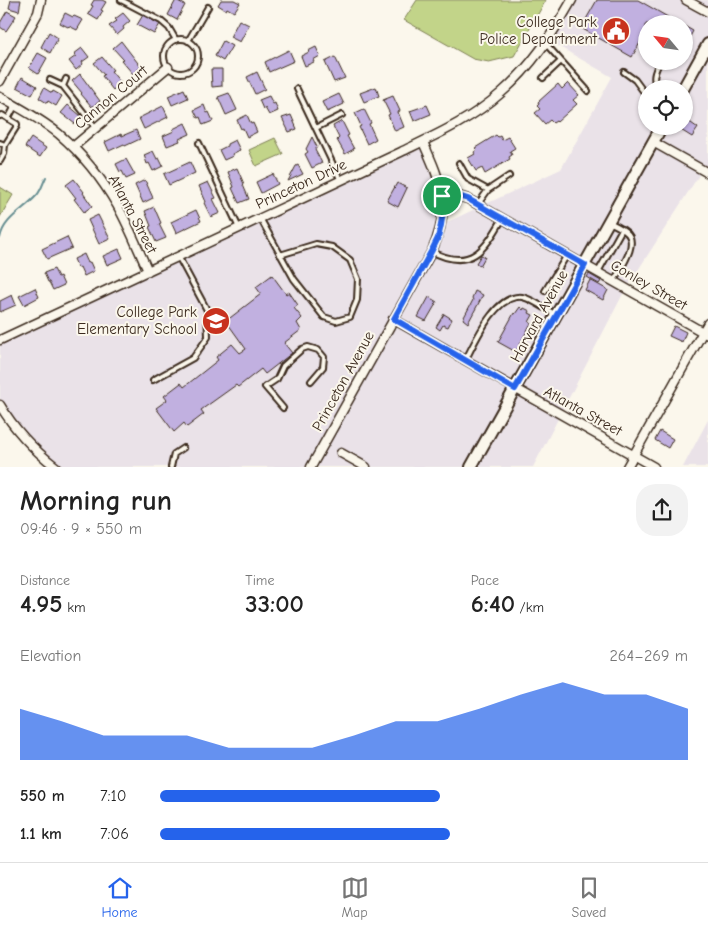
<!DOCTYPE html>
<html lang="en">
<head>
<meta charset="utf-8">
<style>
	:root { --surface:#fff; --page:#f2f2f2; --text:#222; --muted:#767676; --line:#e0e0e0; --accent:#2563eb }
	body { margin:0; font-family:"Comic Neue",sans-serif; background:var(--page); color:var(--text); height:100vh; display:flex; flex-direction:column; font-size:19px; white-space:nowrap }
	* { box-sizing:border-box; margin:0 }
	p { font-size:16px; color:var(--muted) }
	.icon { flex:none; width:28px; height:28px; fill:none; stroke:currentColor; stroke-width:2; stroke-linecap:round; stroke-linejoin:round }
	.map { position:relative; height:467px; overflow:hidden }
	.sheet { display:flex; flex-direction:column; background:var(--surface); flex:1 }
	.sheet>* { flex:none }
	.needle { width:32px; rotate:299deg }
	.controls { position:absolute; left:638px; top:15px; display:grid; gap:10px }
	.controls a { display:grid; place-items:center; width:55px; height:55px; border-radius:50%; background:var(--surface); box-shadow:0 1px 4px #0004; font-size:25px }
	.pin { position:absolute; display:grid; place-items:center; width:42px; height:42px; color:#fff; margin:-21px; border:2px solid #fff; border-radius:50%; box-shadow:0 1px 5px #0007 }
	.round { display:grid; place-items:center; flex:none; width:52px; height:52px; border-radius:20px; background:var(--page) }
	.head { display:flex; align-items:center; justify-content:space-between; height:85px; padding:0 20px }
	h1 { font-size:28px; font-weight:600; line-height:38px }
	.figures { display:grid; grid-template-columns:repeat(3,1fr); gap:8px; height:85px; padding:5px 20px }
	.figures div { display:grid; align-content:center }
	.figures b { font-size:25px; font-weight:600 }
	.figures small { font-size:14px; font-weight:400 }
	.figures p { font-size:14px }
	.chart { height:140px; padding:10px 20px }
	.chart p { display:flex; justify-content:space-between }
	.chart svg { width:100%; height:90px; margin-top:5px; fill:var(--accent); opacity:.7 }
	ul { padding:0 20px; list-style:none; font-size:16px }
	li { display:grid; grid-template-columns:80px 60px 1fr; align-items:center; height:38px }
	li i { height:12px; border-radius:6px; background:var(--accent) }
	.menu { display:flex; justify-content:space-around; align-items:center; height:70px; border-top:1px solid var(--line); background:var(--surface); font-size:14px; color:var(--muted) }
	.menu a { display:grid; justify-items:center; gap:2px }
	.menu .current { color:var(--accent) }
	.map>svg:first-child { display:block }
	.built { fill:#eae2e8; fill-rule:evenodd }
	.green { fill:#c2d489; stroke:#7e7f54 }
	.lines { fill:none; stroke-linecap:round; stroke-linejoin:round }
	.stream { stroke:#668e91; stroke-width:2 }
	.building { fill:#c1b0e0; stroke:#3b2a1e }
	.service-casing { stroke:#3b2a1e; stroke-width:8 }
	.minor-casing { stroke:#3b2a1e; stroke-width:11 }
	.tertiary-casing { stroke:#3b2a1e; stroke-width:14 }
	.service { stroke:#fbf7ec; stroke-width:4 }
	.minor { stroke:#fbf7ec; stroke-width:8 }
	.tertiary { stroke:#fbf7ec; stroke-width:10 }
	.route-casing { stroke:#fff; stroke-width:10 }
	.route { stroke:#2563eb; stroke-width:6 }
	.labels { text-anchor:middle; stroke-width:4; stroke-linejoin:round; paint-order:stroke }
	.poi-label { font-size:15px; fill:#3b2a1e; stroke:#fbf7ec; text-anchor:end }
	.street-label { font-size:15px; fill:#3b2a1e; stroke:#fbf7ec }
</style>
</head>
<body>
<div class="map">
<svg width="708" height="467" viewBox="0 0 708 467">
	<rect width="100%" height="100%" fill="#fbf7ec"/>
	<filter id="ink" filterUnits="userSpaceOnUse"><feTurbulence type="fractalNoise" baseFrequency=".02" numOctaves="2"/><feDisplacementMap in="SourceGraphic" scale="10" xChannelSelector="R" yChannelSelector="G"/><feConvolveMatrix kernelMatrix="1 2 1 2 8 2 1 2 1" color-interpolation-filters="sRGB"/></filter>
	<g filter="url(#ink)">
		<path class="built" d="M573,0H708V174L701,172L624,292L533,467H58L18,429L0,402V339L424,142L440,186L443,224L561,169L612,77L551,42ZM646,24H684V61H646ZM646,89H684V126H646Z
			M708,420V467H683Z"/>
		<path class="green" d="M417,0H546L514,56L489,62L473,59L404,20Z
			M275,138L283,154L256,166L249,150Z
			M0,187L13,195L0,217Z"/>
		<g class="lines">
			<path class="stream" d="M0,238C4,218 24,210 37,195C41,191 43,183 46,177"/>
		</g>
		<path class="building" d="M11,0H21L19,11L9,8Z
			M94,0H102L106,2L101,10L103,11L98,20L88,14L93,6L91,5Z
			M176,0L185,5L177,20L168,15Z
			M221,0H234L240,3L234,12L227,8L226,10L218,5Z
			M597,0H638L680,24H646V34H645L632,57L581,28Z
			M7,11L16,16L6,31L0,27V23Z
			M65,13L73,17L74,16L83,20L77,30L69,26L68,27L60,23Z
			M123,13L130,21L123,27L124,29L117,35L109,26L117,21L115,19Z
			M143,15L160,24L154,34L137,25Z
			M239,20L249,25L240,42L230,37Z
			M684,26L693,31L684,48Z
			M49,32L58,38L50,53L41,47Z
			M121,41L141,67L133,74L121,60L123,59L113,48Z
			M223,41L232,46L223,61L215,56Z
			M316,47L320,56L313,60L314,62L305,66L301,56L309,52L308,51Z
			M82,48L89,57L82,62L83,64L76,70L69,61L76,56L74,54Z
			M289,50L294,61L269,72L265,62Z
			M38,53L47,58L38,74L29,68Z
			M102,57L113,70L111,71L121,83L113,90L102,76L104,75L94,63Z
			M335,57L345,78L334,82L325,62Z
			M211,69H222V86L212,87Z
			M257,72L265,89L255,94L247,77Z
			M80,74L100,101L92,107L81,94L82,93L72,81Z
			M22,77L37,86L32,95L17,87Z
			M568,83L579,95L573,100L577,104L557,122L556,121L553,123L550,120L545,124L535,113L540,109L537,106L539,104L538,102L558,84L562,89Z
			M376,87L379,96L364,102L360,93Z
			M44,88L52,93L53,91L62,96L56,106L48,101L47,103L39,98Z
			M184,89L188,98L172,105L168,96Z
			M229,93L237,110L226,115L218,97Z
			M339,94L344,104L327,112L322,102Z
			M269,96L273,104L275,103L278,111L269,115L265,108L263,109L259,100Z
			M393,96L400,111L398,112L404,127L395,131L388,115L390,114L383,100Z
			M68,105L81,116L75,124L61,113Z
			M204,105L207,113L209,112L213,121L203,125L200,117L198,118L194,110Z
			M427,105L431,114L414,121L410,111Z
			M163,106L168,117L144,129L139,118Z
			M364,109L371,123L369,124L376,139L367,144L359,127L361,126L355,113Z
			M247,115L251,124L253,123L257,132L247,137L243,128L241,129L237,120Z
			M291,115L297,129L289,132L282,118Z
			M684,118L698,128L692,137L676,127L684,126Z
			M342,121L349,135L347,136L354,149L345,154L337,140L339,138L333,126Z
			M185,123L190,134L179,139L180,141L167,146L163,136L174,131L173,129Z
			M136,130L140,139L125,146L124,144L109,151L105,142L121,134L122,136Z
			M496,135L498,137L500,136L502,140L508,137L515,148L510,151L512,155L509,157L510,159L485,174L482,168L476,171L468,158L475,154L474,152L477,150L475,148Z
			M312,137L317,147L315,150L322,163L312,168L305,154L308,152L306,149Z
			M31,138L46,148L40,157L25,147Z
			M235,140L240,150L232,154L233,156L224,160L219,150L227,146V144Z
			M153,151L157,159L159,158L163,166L153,171L149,163L147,164L144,155Z
			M126,159L135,175L126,179L122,171L120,172L116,164Z
			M190,162L195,173L169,185L164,174Z
			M298,165L303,174L288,181L296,166Z
			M237,168L244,184L243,185L249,199L239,203L232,188L234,187L228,172Z
			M273,174L278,184L261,193L256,182Z
			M74,179L84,192L83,193L92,206L84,212L74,199L76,198L66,185Z
			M145,180L153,198L143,203L135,185Z
			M208,182L216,198L213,199L220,213L211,217L204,203L206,202L199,186Z
			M397,183L407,188L398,207L387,201Z
			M154,207L161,223L159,224L166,238L156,242L149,227L151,226L145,211Z
			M196,210L201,221L176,233L171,222Z
			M98,215L110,239L99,244L88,220Z
			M67,237L72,248L47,259L42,249Z
			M119,249L123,258L107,265L103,256Z
			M84,254L88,263L90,262L94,271L84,276L80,267L78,268L74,259Z
			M481,255L485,257L480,266L476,263Z
			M54,269L58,277L60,276L64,285L53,290L49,282H48L44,273Z
			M589,274L601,281L599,284L587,277Z
			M272,275L286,294L289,292L298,305L294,308L302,318L297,323L301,330L284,343L292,353L265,374L261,369L238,387L236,385L201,410L204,414L187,427L184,423L174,432L156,408L167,400L164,396L181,383L184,387L218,360L216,357L232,344L240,353L246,349L226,321L261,294L256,287Z
			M590,280L608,290L603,300L585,290Z
			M35,288L39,297L24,305L19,296Z
			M475,291L483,295L468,323L463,319L473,300L472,298Z
			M12,295L16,305L0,312V301Z
			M429,297L437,302L426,321L418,317Z
			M520,307L523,310L524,308L530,311L529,313L533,315L529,322L531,323L516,352L498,342L514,313L515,314Z
			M444,314L452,319L448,327L443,325L440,330L436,327Z
			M674,326L686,332L682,342L669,336Z
			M660,431L673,439L668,448L655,440Z"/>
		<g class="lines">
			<defs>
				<path id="service" d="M121,0L161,21L169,28L176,40
					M164 56a17 17 0 1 1 34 0a17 17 0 1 1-34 0Z
					M188,41L208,7
					M546,44L588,91
					M624,72L635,80L646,95
					M543,78L561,61
					M50,80L63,86L96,128
					M63,86L66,79
					M297,89L341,181
					M658,89C651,79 655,71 660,61
					M0,116L2,115L17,124V126L5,145L0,143
					M8,119L15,106
					M316,128L342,115
					M199,143L239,228
					M0,161L4,154L5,145
					M459,163L468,179L488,190L478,204
					M488,190L509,176
					M260,218L294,279L324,317L336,321L350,317L357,300L358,279L350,260L332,247L316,244L280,255
					M609,222C615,225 622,228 626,232C640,243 620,269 614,281
					M431,251C470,272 485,250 503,218
					M598,272L622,229
					M545,291L567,255
					M465,361C475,342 495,294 522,297C530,298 548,310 556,315
					M153,380L193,358L208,337L207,310L178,256
					M283,408L265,387L277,379L283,366L302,349L308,347L318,350L324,357L323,367L311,381
					M171,467L174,454L183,448"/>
				<path id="minor" d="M686,0L708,12
					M0,81L38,13L41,0
					M0,97C20,108 41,119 59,134C81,153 102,179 117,205C129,226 138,249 148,271
					M653,142L708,173
					M73,147L168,67
					M442,196L455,195L468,199L708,335
					M393,319L654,467
					M0,340C104,291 208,243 312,194C342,180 371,166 401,152C436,135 472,119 501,93C532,66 552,35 572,0
					M0,405C14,429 34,450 56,467
					M341,453L366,467
					M311,467L432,251C452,207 441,182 423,142
					M627,467L708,323"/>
				<path id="tertiary" d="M683,89L708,44
					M471,467L662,126"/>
			</defs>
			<use href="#service" class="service-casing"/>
			<use href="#minor" class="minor-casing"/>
			<use href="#tertiary" class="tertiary-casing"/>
			<use href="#service" class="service"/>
			<use href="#minor" class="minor"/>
			<use href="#tertiary" class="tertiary"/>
		</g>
	</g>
	<g class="lines" filter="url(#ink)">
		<defs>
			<path id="route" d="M455,195L468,199L585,265L515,389L394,319L432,250L438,238L441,225L443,211L442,196Z"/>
		</defs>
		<use href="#route" class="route-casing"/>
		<use href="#route" class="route"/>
	</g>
	<defs>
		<symbol id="civic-disc" viewBox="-11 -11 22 22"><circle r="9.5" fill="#c8321e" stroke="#fbf7ec"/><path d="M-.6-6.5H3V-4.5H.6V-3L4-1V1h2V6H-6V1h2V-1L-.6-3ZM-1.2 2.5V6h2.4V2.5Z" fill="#fff"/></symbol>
		<symbol id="school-disc" viewBox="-11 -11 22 22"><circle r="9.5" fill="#c8321e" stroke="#fbf7ec"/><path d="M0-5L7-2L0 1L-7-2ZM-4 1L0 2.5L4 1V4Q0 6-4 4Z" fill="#fff"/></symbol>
	</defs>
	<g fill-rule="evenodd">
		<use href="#civic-disc" x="600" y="15" width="32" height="32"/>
		<use href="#school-disc" x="200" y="305" width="32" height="32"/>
	</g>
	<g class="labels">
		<g class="poi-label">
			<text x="597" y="27">College Park<tspan x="597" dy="17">Police Department</tspan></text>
			<text x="197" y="317">College Park<tspan x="197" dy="17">Elementary School</tspan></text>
		</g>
		<g class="street-label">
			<text transform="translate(111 97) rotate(-40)" y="5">Cannon Court</text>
			<text transform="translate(301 184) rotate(-25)" y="5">Princeton Drive</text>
			<text transform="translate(133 214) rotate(62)" y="5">Atlanta Street</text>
			<text transform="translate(649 285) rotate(30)" y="5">Conley Street</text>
			<text transform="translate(539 316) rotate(-61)" y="5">Harvard Avenue</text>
			<text transform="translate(343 381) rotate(-61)" y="5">Princeton Avenue</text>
			<text transform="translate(583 411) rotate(29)" y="5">Atlanta Street</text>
		</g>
	</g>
</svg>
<div class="controls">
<a><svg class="needle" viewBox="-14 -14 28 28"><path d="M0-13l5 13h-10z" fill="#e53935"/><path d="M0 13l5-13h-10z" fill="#767676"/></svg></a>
<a><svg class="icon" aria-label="locate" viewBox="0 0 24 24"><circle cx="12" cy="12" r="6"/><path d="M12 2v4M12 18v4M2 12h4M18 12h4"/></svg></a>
</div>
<div class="pin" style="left:442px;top:196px;background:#1e9e55"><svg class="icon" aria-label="arrive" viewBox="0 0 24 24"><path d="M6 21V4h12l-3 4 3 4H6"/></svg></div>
</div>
<section class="sheet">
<div class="head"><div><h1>Morning run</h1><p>09:46 · 9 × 550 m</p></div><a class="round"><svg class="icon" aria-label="share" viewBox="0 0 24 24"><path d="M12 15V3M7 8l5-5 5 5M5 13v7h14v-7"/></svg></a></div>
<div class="figures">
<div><p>Distance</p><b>4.95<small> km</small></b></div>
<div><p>Time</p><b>33:00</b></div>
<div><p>Pace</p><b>6:40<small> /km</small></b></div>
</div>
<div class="chart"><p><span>Elevation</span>264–269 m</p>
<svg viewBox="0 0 160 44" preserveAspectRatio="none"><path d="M0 44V19L10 25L20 32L30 32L40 32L50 38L60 38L70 38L80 32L90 25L100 25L110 19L120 12L130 6L140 12L150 12L160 19V44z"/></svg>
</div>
<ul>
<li><b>550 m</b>7:10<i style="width:53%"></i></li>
<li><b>1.1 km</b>7:06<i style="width:55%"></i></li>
</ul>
</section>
<nav class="menu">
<a class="current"><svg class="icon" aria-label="home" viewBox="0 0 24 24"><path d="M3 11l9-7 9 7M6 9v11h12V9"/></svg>Home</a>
<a><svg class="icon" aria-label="map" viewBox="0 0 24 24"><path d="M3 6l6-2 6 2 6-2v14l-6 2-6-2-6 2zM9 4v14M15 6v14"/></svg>Map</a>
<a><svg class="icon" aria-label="saved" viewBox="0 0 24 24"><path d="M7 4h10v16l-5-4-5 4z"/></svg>Saved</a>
</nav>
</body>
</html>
